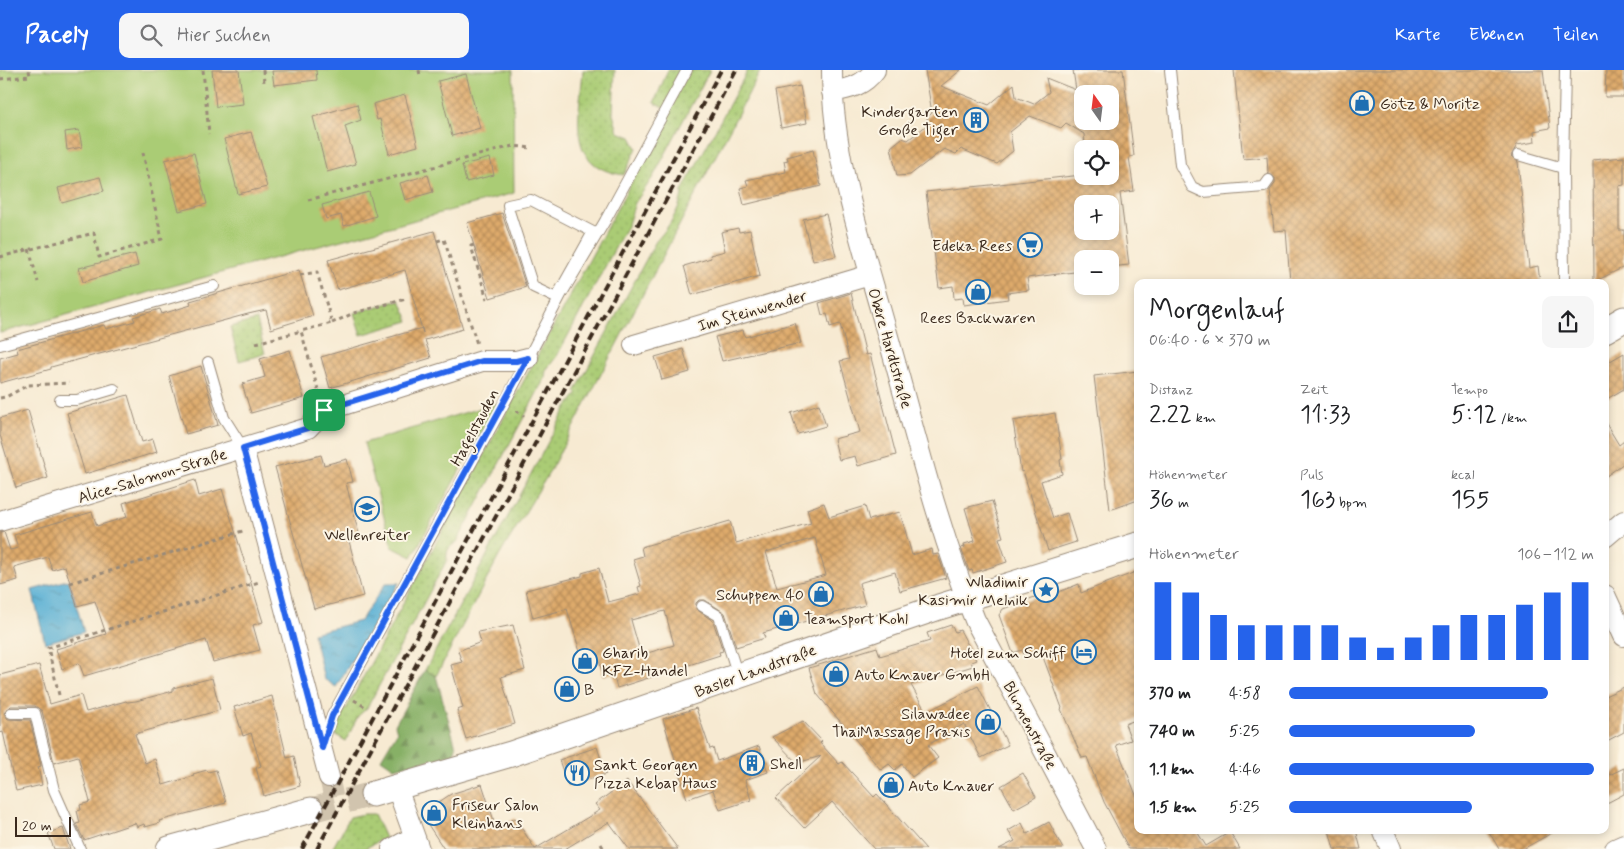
<!DOCTYPE html>
<html lang="de">
<head>
<meta charset="utf-8">
<style>
	:root { --surface:#fff; --page:#f6f6f6; --text:#202124; --muted:#757577; --accent:#2563eb }
	body { margin:0; font-family:Mynerve,sans-serif; background:var(--page); color:var(--text); height:100vh; display:flex; flex-direction:column; font-size:19px; white-space:nowrap }
	* { box-sizing:border-box; margin:0 }
	p { font-size:16px; color:var(--muted) }
	.icon { flex:none; width:28px; height:28px; fill:none; stroke:currentColor; stroke-width:2; stroke-linecap:round; stroke-linejoin:round }
	.map { position:relative; flex:1; overflow:hidden }
	.sheet { position:absolute; left:1134px; top:209px; width:475px; height:555px; display:flex; flex-direction:column; background:var(--surface); border-radius:10px; box-shadow:0 2px 8px #0003 }
	.sheet>* { flex:none }
	.needle { width:32px; rotate:346deg }
	.controls { position:absolute; left:1074px; top:15px; display:grid; gap:10px }
	.controls a { display:grid; place-items:center; width:45px; height:45px; border-radius:10px; background:var(--surface); box-shadow:0 2px 8px #0003; font-size:25px }
	.scale { position:absolute; left:15px; bottom:12px; width:56px; box-sizing:border-box; padding-left:5px; border:2px solid #3b2a1e; border-top:0; font-size:14px; line-height:18px; white-space:nowrap; color:#3b2a1e; -webkit-text-stroke:4px #fcf5e5; paint-order:stroke }
	.pin { position:absolute; display:grid; place-items:center; width:42px; height:42px; color:#fff; margin:-21px; border-radius:10px; box-shadow:0 2px 8px #0006 }
	.round { display:grid; place-items:center; flex:none; width:52px; height:52px; border-radius:10px; background:var(--page) }
	.headline { display:flex; align-items:center; justify-content:space-between; height:85px; padding:0 15px }
	h1 { font-size:28px; font-weight:600; line-height:38px }
	.stats { display:grid; grid-template-columns:repeat(3,1fr); gap:8px; height:85px; padding:5px 15px }
	.stats div { display:grid; align-content:center }
	.stats b { font-size:25px; font-weight:600 }
	.stats small { font-size:14px; font-weight:400 }
	.stats p { font-size:14px }
	.chart { height:140px; padding:10px 15px }
	.chart p { display:flex; justify-content:space-between }
	.chart svg { width:100%; height:90px; margin-top:5px; stroke:var(--accent); stroke-width:6 }
	ul { padding:0 15px; list-style:none; font-size:16px }
	li { display:grid; grid-template-columns:80px 60px 1fr; align-items:center; height:38px }
	li i { height:12px; border-radius:6px; background:var(--accent) }
	header { display:flex; align-items:center; gap:30px; box-sizing:border-box; height:70px; padding:0 25px; background:var(--accent); color:#fff }
	header strong { font-size:24px }
	nav { display:flex; gap:28px; margin-inline-start:auto; font-size:18px }
	.search { width:350px; height:45px; background:var(--page); display:flex; align-items:center; gap:12px; box-sizing:border-box; padding:0 18px; border-radius:10px; color:var(--muted); font-size:19px }
	.map>svg:first-child { display:block }
	.grass { fill:url(#grass-dots); stroke:#727b4a }
	.forest { fill:url(#forest-firs); stroke:#616d42 }
	.garden { fill:#aacc75; stroke:#727b4a }
	.water { fill:url(#water-ripples); stroke:#496c79 }
	.building { fill:url(#building-cross-hatch); fill-rule:evenodd }
	.lines { fill:none; stroke-linecap:round; stroke-linejoin:round }
	.minor-tunnel { stroke:#d1c4ae; stroke-width:20; stroke-dasharray:20 10; stroke-linecap:butt }
	.tertiary-tunnel { stroke:#d1c4ae; stroke-width:25; stroke-dasharray:25 12; stroke-linecap:butt }
	.service-casing { stroke:#998a78; stroke-width:12 }
	.minor-casing { stroke:#998a78; stroke-width:22 }
	.tertiary-casing { stroke:#998a78; stroke-width:27 }
	.path { stroke:#998a78; stroke-width:3; stroke-dasharray:4 4; stroke-linecap:butt }
	.service { stroke:#fff; stroke-width:10 }
	.minor { stroke:#fff; stroke-width:20 }
	.tertiary { stroke:#fff; stroke-width:25 }
	.rail { stroke:#3b2a1e; stroke-width:4; stroke-dasharray:8 4; stroke-linecap:butt }
	.route-casing { stroke:#fff; stroke-width:10 }
	.route { stroke:#2563eb; stroke-width:6 }
	.labels { text-anchor:middle; stroke-width:4; stroke-linejoin:round; paint-order:stroke }
	.poi-label { font-size:16px; fill:#3b2a1e; stroke:#fcf5e5; text-anchor:start }
	.street-label { font-size:16px; fill:#3b2a1e; stroke:#fcf5e5 }
</style>
</head>
<body>
<header>
<strong>Pacely</strong>
<div class="search"><svg class="icon" aria-label="search" viewBox="0 0 24 24"><circle cx="10" cy="10" r="6"/><path d="M15 15l6 6"/></svg>Hier suchen</div>
<nav><a>Karte</a><a>Ebenen</a><a>Teilen</a></nav>
</header>
<div class="map">
<svg width="1624" height="779" viewBox="0 0 1624 779">
	<defs>
		<pattern id="grass-dots" width="8" height="8" patternUnits="userSpaceOnUse" patternTransform="scale(1.25)"><rect width="8" height="8" fill="#aacc75"/><path d="M2 2h.1M6 6h.1" fill="none" stroke="#93af65" stroke-width="1.8" stroke-linecap="round"/></pattern>
		<pattern id="forest-firs" width="22" height="20" patternUnits="userSpaceOnUse" patternTransform="scale(1.25)"><rect width="22" height="20" fill="#87b066"/><path d="M5 1l3.5 6h-7zM16 11l3.5 6h-7z" fill="#708f53"/></pattern>
		<pattern id="water-ripples" width="26" height="14" patternUnits="userSpaceOnUse" patternTransform="scale(1.25)"><rect width="26" height="14" fill="#57afd4"/><path d="M2 4q2-2 4 0t4 0M15 11q2-2 4 0t4 0" fill="none" stroke="#498fab"/></pattern>
		<pattern id="building-cross-hatch" width="8" height="8" patternUnits="userSpaceOnUse" patternTransform="scale(1.25)"><rect width="8" height="8" fill="#deaa6c"/><path d="M0 0l8 8M0 8l8-8" fill="none" stroke="#b58b58"/></pattern>
	</defs>
	<rect width="100%" height="100%" fill="#fcf5e5"/>
	<filter id="ink" filterUnits="userSpaceOnUse"><feTurbulence type="fractalNoise" baseFrequency=".02" numOctaves="2"/><feDisplacementMap in="SourceGraphic" scale="10" xChannelSelector="R" yChannelSelector="G"/><feConvolveMatrix kernelMatrix="1 2 1 2 8 2 1 2 1" color-interpolation-filters="sRGB"/></filter>
	<filter id="wash" filterUnits="userSpaceOnUse"><feTurbulence type="fractalNoise" baseFrequency=".0096" numOctaves="4" result="noise"/><feDisplacementMap in="SourceGraphic" scale="20" xChannelSelector="R" yChannelSelector="G"/><feGaussianBlur stdDeviation="1.12" result="paint"/><feColorMatrix in="noise" values="0 0 0 0 0 0 0 0 0 0 0 0 0 0 0 0 0 1.4 0 .05"/><feComposite in="paint" operator="in"/></filter>
	<g filter="url(#wash)">
		<rect width="100%" height="100%" fill="#f7ead2"/>
		<path class="grass" d="M583,0H615L613,44L618,62L631,67L637,78L624,105C563,97 580,45 583,0Z
			M668,0H710L653,107L635,133L628,154L557,286L546,300L545,308L457,472C448,477 446,481 447,490L367,638L358,646L346,671L333,663L343,645L342,640L346,639L670,41L654,33Z
			M748,0H761L549,403L498,488L436,606L425,600L567,337L578,323L575,322L656,171C667,160 682,137 682,121Z
			M400,230L409,251L361,265L354,243Z
			M257,250L265,284L239,291L230,257Z
			M364,744H374L385,768L364,779H332L350,747Z"/>
		<path class="forest" d="M425,600L436,606L456,677L453,685L394,698L381,689L397,662L395,655Z"/>
		<path class="garden" d="M0,0H513L514,123L0,263Z
			M497,333L412,487L392,477L364,373Z"/>
		<path class="water" d="M67,510L70,513L84,562L45,573L32,520Z
			M386,513H399L336,617L324,609L313,563L360,551Z"/>
		<g id="blocks">
			<path class="building" d="M212,0H239L243,34L216,37Z
				M316,0L317,10L274,15L272,1Z
				M925,0H961L941,16L989,35L1014,14L1016,27L1034,34L1049,22L1046,8L1076,20L1073,0H1123L1134,86L1129,87L1134,121L1120,123L1129,195L1110,197V189H1082V201L1027,208L1029,220L1007,223L1008,229L964,235L963,228L954,229L953,216L939,218L926,122L1082,105L1110,106V79H1085L1084,64L1066,53L1061,58L1030,46L1010,62L1013,81L997,94L961,79L956,84L944,79L910,105L897,106L891,77L902,68L908,70L928,54L927,48L932,43ZM1082,24H1110V51H1082ZM1082,134H1110V161H1082Z
				M1234,0H1543L1550,58L1534,61L1535,72L1517,75L1511,86L1518,92L1529,198L1538,196L1540,212H1290L1286,160L1274,161L1270,120L1275,114V108L1268,103L1267,87L1243,89Z
				M1606,0H1624V27H1605Z
				M466,4L480,58L452,66L438,11Z
				M800,16L807,53L781,58L775,21Z
				M405,25L418,76L389,84L380,49L377,50L373,34Z
				M357,34L361,50L345,56L356,94L327,102L313,47Z
				M79,60L82,77L67,80L65,62Z
				M251,62L267,117L238,124L224,69Z
				M813,80L821,116L744,135L740,118L748,116L746,110L786,102L784,91L788,90L787,87Z
				M194,83L207,134L179,141L165,90Z
				M1624,87V115L1619,116V160H1624V197L1594,212L1593,90Z
				M490,88L494,105L466,112L462,95Z
				M428,105L433,122L405,130L400,113Z
				M100,107L104,121L62,133L58,118Z
				M369,122L376,146L344,156L341,145L326,149L322,135Z
				M502,143L526,217L490,228L467,153Z
				M826,144L836,186L813,191L803,149Z
				M738,158L739,162L750,160L760,206L692,225L684,196L711,188L710,185L725,181L721,162Z
				M434,161L463,259L425,270L431,288L330,318L321,287L422,258L423,263L405,200L338,220L328,190Z
				M135,184L138,196L83,212L79,198Z
				M299,200L313,246L271,259L266,240L248,244L51,297V299L0,313V288L18,283L17,279L104,255L106,259L135,251L133,247L160,239L162,244L191,235L190,231Z
				M851,223L866,285L870,284L896,385L858,396L855,386L839,390L834,369L860,362L840,291L849,289L840,254L830,257L827,244L822,245L819,233Z
				M795,253L801,273L722,291L715,267L743,260L745,267Z
				M683,279L690,302L662,310L655,287Z
				M290,280L304,328L251,343L242,314L265,307L260,289Z
				M1624,283V319L1605,330V294Z
				M201,296L218,355L186,364L169,306Z
				M1138,301V430L1110,440L1094,306Z
				M128,325L142,372L153,369L157,382L85,404L67,343Z
				M819,334L826,356L798,364L791,343Z
				M28,340L48,408L16,418L0,365V348Z
				M1055,343L1062,389L1060,390L1062,404L1041,411L1053,448L1067,443L1076,472L1048,481L1023,401L1021,402L1013,351Z
				M1605,352L1619,375L1624,371V393L1605,407Z
				M321,385L324,395L347,389L353,412L346,413L360,468L349,471L363,526L314,539L275,397Z
				M195,410L199,426L222,419L263,552L253,555L260,580L213,592L206,570L84,606L79,593L62,599L56,579L106,564L95,531L77,536L65,496L52,500L48,487L14,497L18,510L0,515V463L4,462L10,480L18,478L14,465L92,442L97,456L127,447L123,433Z
				M992,431L1003,467L999,468L1007,492L973,503L972,500L969,501L961,478L965,477L964,474L975,471L965,438Z
				M824,433L829,447L865,436L869,450L900,442L912,485L932,479L933,485L938,484L946,508L900,521L895,502L859,513L865,535L763,563L765,568L736,577L725,543L705,530H699L696,533V539L713,551L723,581L719,582L720,585L617,618L613,603L603,606L599,590L584,595L567,539L533,548L526,520L582,506V503L599,498L608,532L640,524L638,517L641,516L633,489L643,486L641,477L730,451L736,473L811,453L807,439ZM815,468L826,505L777,518L766,482ZM665,541L674,575L641,585L631,550Z
				M1138,501V649L1125,654L1131,670L1116,675L1138,730V760H1196L1206,776L1230,762L1240,779H1129L1104,732L1087,687L1082,688L1061,639L1062,638L1040,579L1024,585L1022,580L1013,583L999,545L1003,539L1040,525L1041,529L1079,514L1081,523Z
				M513,555L525,600L501,607L515,654L466,669L457,640L463,638L451,595L462,592L458,581L481,572L478,562Z
				M951,555L955,562L960,560L976,590L971,592L973,596L911,615L926,642L978,616L1008,675L981,688L964,654L928,675L938,688L912,707L902,694L895,700L889,694L881,700L817,624L809,598L877,577L880,586L930,571L927,563Z
				M39,595L50,634L81,625L86,642L126,631L127,632L136,631L173,621V618L212,608L220,640L135,664L145,693L155,689L163,715L194,706L193,704L207,700L208,702L216,700L226,733L159,751L160,753L145,757L144,754L137,757L135,753L84,770L76,754L80,753L77,741L81,740L80,735L90,732L78,686L54,693L42,641L35,636H11L4,643L8,649L30,650L41,696L38,697L42,715L16,721L3,662L0,663V605Z
				M1624,617V662L1605,672V626Z
				M272,626L287,688L294,686L300,716L264,726L256,698L261,696L251,663L243,666L234,637Z
				M696,638L710,679L713,678L717,691L759,676L768,702L745,710L751,730L720,740L713,720L687,729L663,649Z
				M803,651L822,671L820,673L839,694L842,692L874,727L877,724L926,779H874L832,732L804,758L776,728L821,686L797,693L772,667Z
				M597,677L606,704L568,716L559,690Z
				M1624,698V724L1605,734V707Z
				M1023,703L1036,727L1014,739L1001,716Z
				M627,711L678,779H629L609,752L565,779H444L421,744L451,724L482,714L497,760L515,748L535,779L600,740L595,734Z
				M1049,752L1063,779H999L1015,771L1008,761L1022,753L1027,764Z
				M63,758L70,779H54L48,763Z
				M1329,760H1356L1361,779H1334Z
				M1488,760H1557L1523,779H1499Z"/>
		</g>
	</g>
	<g filter="url(#ink)">
		<use href="#blocks" fill-opacity="0" stroke="#998a78" stroke-width="1"/>
		<g class="lines">
			<path class="minor-tunnel" d="M329,707L335,734"/>
			<path class="tertiary-tunnel" d="M311,740L373,724"/>
			<defs>
				<path id="service" d="M1170,0L1180,95L1192,117L1203,122L1264,117L1269,110
					M1518,85L1563,98L1565,0
					M1563,98L1564,212
					M531,130L593,162L556,228L533,217L509,141L508,135Z
					M0,275L214,216
					M208,292L224,348L243,378
					M60,330H77L114,319
					M702,536L719,546L738,606
					M11,643H35L54,720L80,779
					M323,674L332,646L504,334L561,225L605,151L687,0"/>
				<path id="minor" d="M832,0C832,87 862,173 885,256C913,354 936,455 975,550L1096,779
					M832,22C850,19 864,15 875,0
					M634,275L870,205
					M243,378L329,707
					M0,451L308,358L324,341L482,291H516L528,288
					M1605,467L1624,451
					M1605,525L1624,566
					M397,718L419,779
					M1383,760L1391,779
					M392,779L414,767
					M1615,779L1624,775"/>
				<path id="tertiary" d="M1605,260L1624,249
					M373,724L511,684L939,537L1138,475
					M169,779L311,740"/>
			</defs>
			<use href="#service" class="service-casing"/>
			<use href="#minor" class="minor-casing"/>
			<use href="#tertiary" class="tertiary-casing"/>
			<path class="path" d="M203,0L209,64
				M263,0L264,13
				M419,0L420,6
				M0,9L30,6L29,0
				M308,130L513,76L532,78
				M437,171L444,169L477,274
				M474,175L471,176L487,229
				M29,179L38,212
				M0,187L94,163L99,187L162,169L143,83
				M300,205L317,202L332,253L301,261L319,323
				M332,253L354,243L406,229
				M256,273L301,261
				M0,328L6,327L28,315L69,313
				M516,341L524,346
				M70,513L246,460
				M59,625L48,578L259,512
				M354,630L367,638
				M601,774L604,779"/>
			<use href="#service" class="service"/>
			<use href="#minor" class="minor"/>
			<use href="#tertiary" class="tertiary"/>
			<path class="rail" d="M302,779L721,0
				M317,779L736,0"/>
		</g>
	</g>
	<g class="lines" filter="url(#ink)">
		<defs>
			<path id="route" d="M528,288L332,646L322,678L243,378L308,358L324,340L482,291H516Z"/>
		</defs>
		<use href="#route" class="route-casing"/>
		<use href="#route" class="route"/>
	</g>
	<defs>
		<symbol id="shop-ring" viewBox="-11 -11 22 22"><circle r="9.5" fill="#fcf5e5" stroke="#1f6fb2" stroke-width="1.5"/><path d="M-5-2.5h2.3a2.7 3.5 0 0 1 5.4 0H5L5.5 6h-11ZM-1.5-2.5h3a1.5 2.3 0 0 0-3 0Z" fill="#1f6fb2"/></symbol>
		<symbol id="building-ring" viewBox="-11 -11 22 22"><circle r="9.5" fill="#fcf5e5" stroke="#1f6fb2" stroke-width="1.5"/><path d="M-4-6H4V6H1V3H-1V6H-4ZM-2.5-4.3h1.7v1.8h-1.7ZM.8-4.3h1.7v1.8H.8ZM-2.5-1h1.7V.8h-1.7ZM.8-1h1.7V.8H.8Z" fill="#1f6fb2"/></symbol>
		<symbol id="supermarket-ring" viewBox="-11 -11 22 22"><circle r="9.5" fill="#fcf5e5" stroke="#1f6fb2" stroke-width="1.5"/><path d="M-6-5.5h2.5l.6 2H6L4.5 2H-2.5L-4.4-4H-6ZM-1.5 3.2a1.3 1.3 0 1 0 .1 0ZM3 3.2a1.3 1.3 0 1 0 .1 0Z" fill="#1f6fb2"/></symbol>
		<symbol id="school-ring" viewBox="-11 -11 22 22"><circle r="9.5" fill="#fcf5e5" stroke="#1f6fb2" stroke-width="1.5"/><path d="M0-5L7-2L0 1L-7-2ZM-4 1L0 2.5L4 1V4Q0 6-4 4Z" fill="#1f6fb2"/></symbol>
		<symbol id="sight-ring" viewBox="-11 -11 22 22"><circle r="9.5" fill="#fcf5e5" stroke="#1f6fb2" stroke-width="1.5"/><path d="M0-6L1.8-2.2L6-1.7L2.9 1.2L3.7 5.4L0 3.3L-3.7 5.4L-2.9 1.2L-6-1.7L-1.8-2.2Z" fill="#1f6fb2"/></symbol>
		<symbol id="hotel-ring" viewBox="-11 -11 22 22"><circle r="9.5" fill="#fcf5e5" stroke="#1f6fb2" stroke-width="1.5"/><path d="M-6-4.5h1.5V1H6V5H4.5V3h-9V5H-6ZM-4 0a1.8 1.8 0 1 1 3.6 0ZM.5 0V-2.5h3Q6-2.5 6 0Z" fill="#1f6fb2"/></symbol>
		<symbol id="restaurant-ring" viewBox="-11 -11 22 22"><circle r="9.5" fill="#fcf5e5" stroke="#1f6fb2" stroke-width="1.5"/><path d="M-5-6h1v4h1v-4h1v4h1v-4h1v5L-1.5 .5V6h-2V.5L-5-1ZM5-6V6H3V1.5H1.5Q1.5-4 5-6Z" fill="#1f6fb2"/></symbol>
	</defs>
	<g fill-rule="evenodd">
		<use href="#shop-ring" x="1348" y="19" width="28" height="28"/>
		<use href="#building-ring" x="962" y="36" width="28" height="28"/>
		<use href="#supermarket-ring" x="1016" y="161" width="28" height="28"/>
		<use href="#shop-ring" x="964" y="208" width="28" height="28"/>
		<use href="#school-ring" x="353" y="425" width="28" height="28"/>
		<use href="#sight-ring" x="1032" y="506" width="28" height="28"/>
		<use href="#shop-ring" x="807" y="510" width="28" height="28"/>
		<use href="#shop-ring" x="772" y="534" width="28" height="28"/>
		<use href="#hotel-ring" x="1070" y="568" width="28" height="28"/>
		<use href="#shop-ring" x="571" y="577" width="28" height="28"/>
		<use href="#shop-ring" x="822" y="590" width="28" height="28"/>
		<use href="#shop-ring" x="553" y="605" width="28" height="28"/>
		<use href="#shop-ring" x="974" y="638" width="28" height="28"/>
		<use href="#building-ring" x="738" y="679" width="28" height="28"/>
		<use href="#restaurant-ring" x="563" y="689" width="28" height="28"/>
		<use href="#shop-ring" x="877" y="701" width="28" height="28"/>
		<use href="#shop-ring" x="420" y="729" width="28" height="28"/>
	</g>
	<g class="labels">
		<g class="poi-label">
			<text x="1380" y="39">Götz &amp; Moritz</text>
			<text x="958" y="47" text-anchor="end">Kindergarten<tspan x="958" dy="18">Große Tiger</tspan></text>
			<text x="1012" y="181" text-anchor="end">Edeka Rees</text>
			<text x="978" y="253" text-anchor="middle">Rees Backwaren</text>
			<text x="367" y="470" text-anchor="middle">Wellenreiter</text>
			<text x="1028" y="517" text-anchor="end">Wladimir<tspan x="1028" dy="18">Kasimir Melnik</tspan></text>
			<text x="804" y="530" text-anchor="end">Schuppen 40</text>
			<text x="804" y="554">Teamsport Kohl</text>
			<text x="602" y="588">Gharib<tspan x="602" dy="18">KFZ-Handel</tspan></text>
			<text x="1066" y="588" text-anchor="end">Hotel zum Schiff</text>
			<text x="854" y="610">Auto Knauer GmbH</text>
			<text x="584" y="625">B</text>
			<text x="970" y="649" text-anchor="end">Silawadee<tspan x="970" dy="18">ThaiMassage Praxis</tspan></text>
			<text x="770" y="699">Shell</text>
			<text x="594" y="700">Sankt Georgen<tspan x="594" dy="18">Pizza Kebap Haus</tspan></text>
			<text x="908" y="721">Auto Knauer</text>
			<text x="452" y="740">Friseur Salon<tspan x="452" dy="18">Kleinhans</tspan></text>
		</g>
		<g class="street-label">
			<text transform="translate(752 240) rotate(-16)" y="6">Im Steinwender</text>
			<text transform="translate(891 278) rotate(74)" y="6">Obere Hardtstraße</text>
			<text transform="translate(474 357) rotate(-62)" y="6">Hagelstauden</text>
			<text transform="translate(152 405) rotate(-17)" y="6">Alice-Salomon-Straße</text>
			<text transform="translate(755 600) rotate(-20)" y="6">Basler Landstraße</text>
			<text transform="translate(1031 655) rotate(62)" y="6">Blumenstraße</text>
		</g>
	</g>
</svg>
<div class="controls">
<a><svg class="needle" viewBox="-14 -14 28 28"><path d="M0-13l5 13h-10z" fill="#e53935"/><path d="M0 13l5-13h-10z" fill="#757577"/></svg></a>
<a><svg class="icon" aria-label="locate" viewBox="0 0 24 24"><circle cx="12" cy="12" r="6"/><path d="M12 2v4M12 18v4M2 12h4M18 12h4"/></svg></a>
<a>+</a>
<a>−</a>
</div>
<div class="scale">20 m</div>
<div class="pin" style="left:324px;top:340px;background:#1e9e55"><svg class="icon" aria-label="arrive" viewBox="0 0 24 24"><path d="M6 21V4h12l-3 4 3 4H6"/></svg></div>
<section class="sheet">
<div class="headline"><div><h1>Morgenlauf</h1><p>06:40 · 6 × 370 m</p></div><a class="round"><svg class="icon" aria-label="share" viewBox="0 0 24 24"><path d="M12 15V3M7 8l5-5 5 5M5 13v7h14v-7"/></svg></a></div>
<div class="stats">
<div><p>Distanz</p><b>2.22<small> km</small></b></div>
<div><p>Zeit</p><b>11:33</b></div>
<div><p>Tempo</p><b>5:12<small> /km</small></b></div>
</div>
<div class="stats">
<div><p>Höhenmeter</p><b>36<small> m</small></b></div>
<div><p>Puls</p><b>163<small> bpm</small></b></div>
<div><p>kcal</p><b>155</b></div>
</div>
<div class="chart"><p><span>Höhenmeter</span>106–112 m</p>
<svg viewBox="0 0 160 44" preserveAspectRatio="none"><path d="M5 44V6M15 44V11M25 44V22M35 44V27M45 44V27M55 44V27M65 44V27M75 44V33M85 44V38M95 44V33M105 44V27M115 44V22M125 44V22M135 44V17M145 44V11M155 44V6"/></svg>
</div>
<ul>
<li><b>370 m</b>4:58<i style="width:85%"></i></li>
<li><b>740 m</b>5:25<i style="width:61%"></i></li>
<li><b>1.1 km</b>4:46<i style="width:100%"></i></li>
<li><b>1.5 km</b>5:25<i style="width:60%"></i></li>
</ul>
</section>
</div>
</body>
</html>
